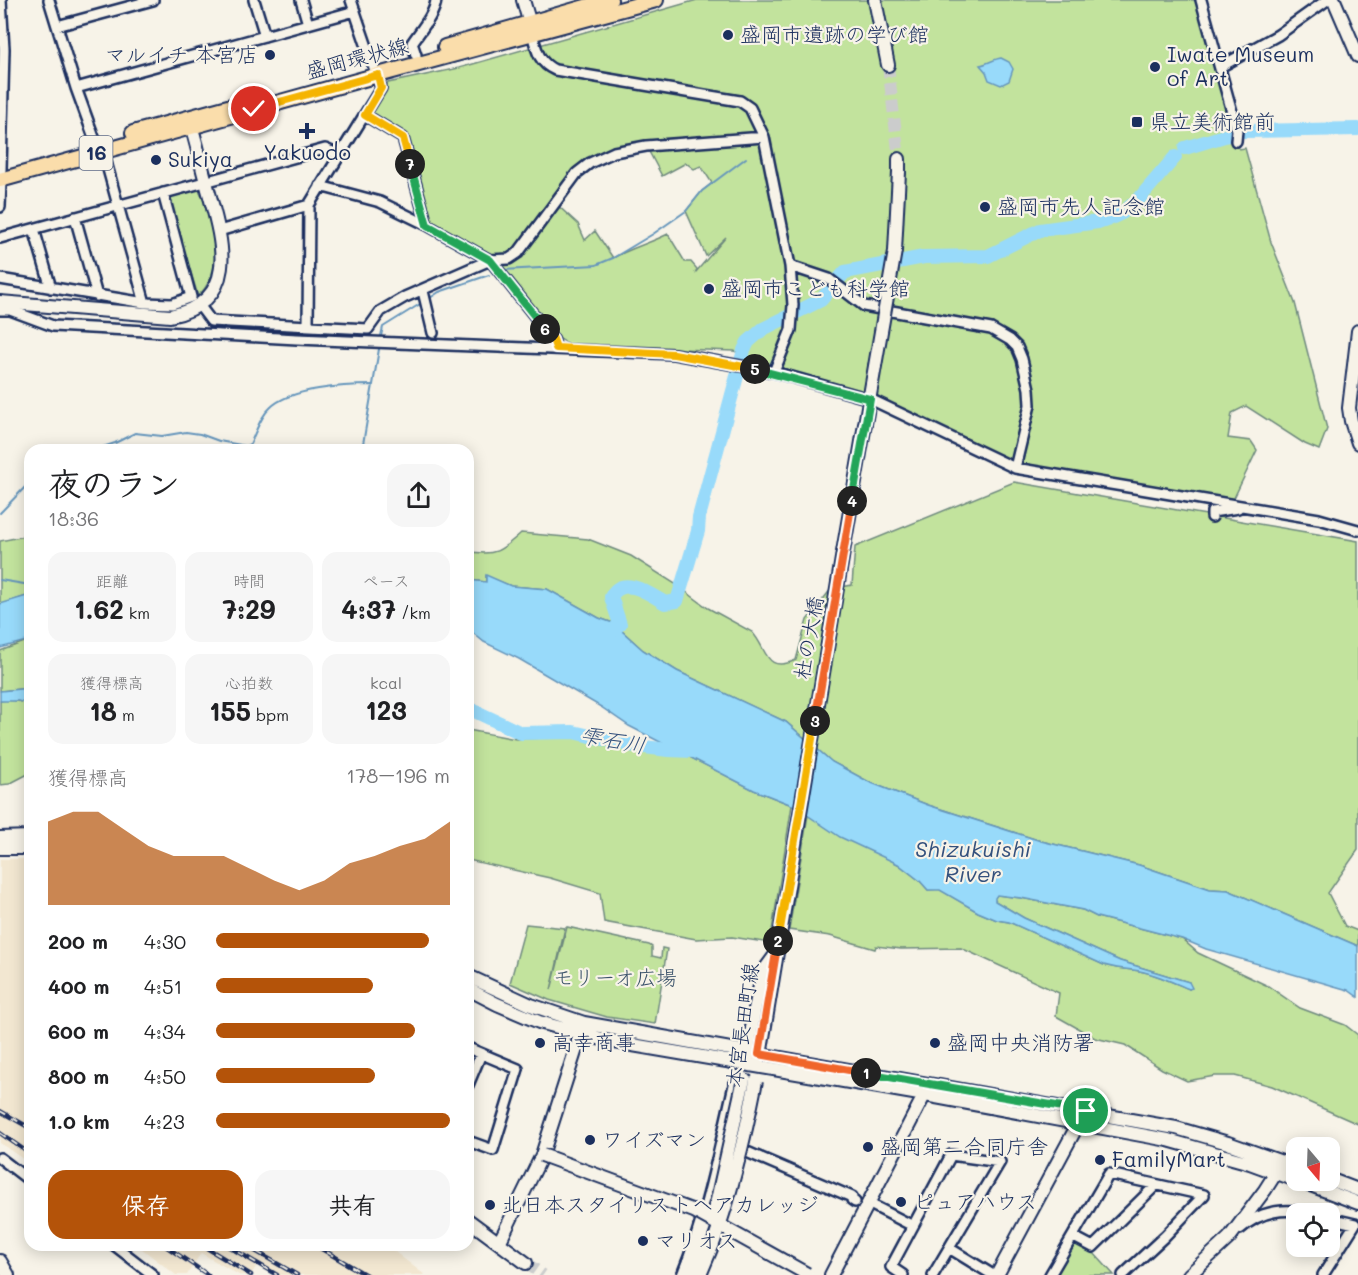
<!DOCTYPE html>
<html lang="ja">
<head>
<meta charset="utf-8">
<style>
	:root { --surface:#fff; --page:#f6f6f6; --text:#202124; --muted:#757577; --accent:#b45309 }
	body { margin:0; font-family:Mali,"Klee One",sans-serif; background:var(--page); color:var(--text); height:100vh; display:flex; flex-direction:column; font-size:22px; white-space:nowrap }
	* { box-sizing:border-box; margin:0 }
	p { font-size:20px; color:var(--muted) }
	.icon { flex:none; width:33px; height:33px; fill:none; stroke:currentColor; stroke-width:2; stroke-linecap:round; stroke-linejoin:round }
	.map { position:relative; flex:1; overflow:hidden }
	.sheet { position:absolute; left:24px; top:444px; width:450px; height:807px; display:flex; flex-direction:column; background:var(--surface); border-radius:18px; box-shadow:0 3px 15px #0003 }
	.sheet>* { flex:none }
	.needle { width:39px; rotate:161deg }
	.controls { position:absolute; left:1286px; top:1137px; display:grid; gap:12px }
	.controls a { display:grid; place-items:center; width:54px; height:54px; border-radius:12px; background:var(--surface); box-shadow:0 3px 15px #0003; font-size:30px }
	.pin { position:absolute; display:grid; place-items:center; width:51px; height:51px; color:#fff; margin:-26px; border:3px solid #fff; border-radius:50%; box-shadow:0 2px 6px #0007 }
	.km { position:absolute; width:30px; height:30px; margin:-15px; border-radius:50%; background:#222; color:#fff; font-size:16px; line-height:30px; text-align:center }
	.round { display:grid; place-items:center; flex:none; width:63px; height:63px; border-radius:18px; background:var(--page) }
	.summary { display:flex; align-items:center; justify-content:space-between; height:102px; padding:0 24px }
	h1 { font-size:33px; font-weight:700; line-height:45px }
	.metrics { display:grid; grid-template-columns:repeat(3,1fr); gap:9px; height:102px; padding:6px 24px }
	.metrics div { display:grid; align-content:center; border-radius:15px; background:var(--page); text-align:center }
	.metrics b { font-size:26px; font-weight:700 }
	.metrics small { font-size:16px; font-weight:400 }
	.metrics p { font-size:16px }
	.chart { height:168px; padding:12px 24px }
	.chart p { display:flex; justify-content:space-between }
	.chart svg { width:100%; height:108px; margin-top:6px; fill:var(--accent); opacity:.7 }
	.primary-button { display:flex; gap:12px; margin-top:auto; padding:12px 24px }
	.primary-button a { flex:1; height:69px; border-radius:18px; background:var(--accent); color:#fff; font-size:24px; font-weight:700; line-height:69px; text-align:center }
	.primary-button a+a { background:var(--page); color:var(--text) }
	ul { padding:0 24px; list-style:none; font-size:20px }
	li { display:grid; grid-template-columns:96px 72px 1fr; align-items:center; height:45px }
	li i { height:15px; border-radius:8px; background:var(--accent) }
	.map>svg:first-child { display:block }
	.built { fill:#f2e7d1 }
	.green { fill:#c2e39d; stroke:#6e897e; stroke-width:1.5; fill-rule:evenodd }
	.water { fill:#98dafa; stroke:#6696bc; stroke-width:1.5 }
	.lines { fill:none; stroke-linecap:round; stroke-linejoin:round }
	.stream { stroke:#6696bc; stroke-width:2 }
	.river { stroke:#98dafa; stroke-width:14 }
	.secondary-tunnel { stroke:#cbcccc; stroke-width:12; stroke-dasharray:12 6; stroke-linecap:butt }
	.street-casing { stroke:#1b2f5e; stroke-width:14 }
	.secondary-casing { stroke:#1b2f5e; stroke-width:16 }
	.primary-casing { stroke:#1b2f5e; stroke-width:18 }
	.street { stroke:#f7f3e8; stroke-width:9 }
	.secondary { stroke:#f7f3e8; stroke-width:12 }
	.primary { stroke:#faddab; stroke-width:14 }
	.rail-casing { stroke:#1b2f5e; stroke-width:4.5 }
	.rail { stroke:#f7f3e8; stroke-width:2; stroke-dasharray:7; stroke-linecap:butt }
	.secondary-bridge-casing { stroke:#1b2f5e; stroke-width:16; stroke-linecap:butt }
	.secondary-bridge { stroke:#f7f3e8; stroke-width:12 }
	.split-1-casing { stroke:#fff; stroke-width:12 }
	.split-2-casing { stroke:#fff; stroke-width:12 }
	.split-3-casing { stroke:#fff; stroke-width:12 }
	.split-4-casing { stroke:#fff; stroke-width:12 }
	.split-5-casing { stroke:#fff; stroke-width:12 }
	.split-6-casing { stroke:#fff; stroke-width:12 }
	.split-7-casing { stroke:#fff; stroke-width:12 }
	.split-8-casing { stroke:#fff; stroke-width:12 }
	.split-1 { stroke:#22a559; stroke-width:8 }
	.split-2 { stroke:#f0652b; stroke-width:8 }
	.split-3 { stroke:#f5b400; stroke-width:8 }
	.split-4 { stroke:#f0652b; stroke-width:8 }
	.split-5 { stroke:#22a559; stroke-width:8 }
	.split-6 { stroke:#f5b400; stroke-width:8 }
	.split-7 { stroke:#22a559; stroke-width:8 }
	.split-8 { stroke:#f5b400; stroke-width:8 }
	.poi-dot { fill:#1b2f5e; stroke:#f7f3e8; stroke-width:2 }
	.labels { text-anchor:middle; stroke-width:4.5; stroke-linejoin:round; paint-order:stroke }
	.shield { fill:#f7f3e8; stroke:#5d6a87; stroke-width:1.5 }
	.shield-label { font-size:20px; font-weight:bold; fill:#1b2f5e }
	.poi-label { font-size:21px; fill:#1b2f5e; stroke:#f7f3e8; text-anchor:start }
	.street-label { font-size:21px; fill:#1b2f5e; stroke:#f7f3e8 }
	.park-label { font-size:21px; fill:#3c536b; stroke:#f7f3e8 }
	.water-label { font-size:22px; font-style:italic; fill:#34517d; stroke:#f7f3e8 }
</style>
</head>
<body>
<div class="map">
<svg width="1358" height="1275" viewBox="0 0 1358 1275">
	<rect width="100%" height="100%" fill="#f7f3e8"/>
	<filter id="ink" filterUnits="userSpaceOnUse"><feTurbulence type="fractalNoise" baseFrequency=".0167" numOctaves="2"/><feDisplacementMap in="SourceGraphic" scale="12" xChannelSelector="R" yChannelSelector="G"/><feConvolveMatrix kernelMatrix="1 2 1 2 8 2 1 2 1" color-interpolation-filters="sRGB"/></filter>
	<g filter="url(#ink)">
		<path class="built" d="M0,859H30V1164L0,1143Z
			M137,1245H386L425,1275H275L257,1265L251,1275H239L201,1253L187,1275H176Z"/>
		<path class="green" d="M697,0H1198L1239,149L1245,148L1271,242L1295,303L1327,429L1319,450L1305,444L1246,406L1232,413L1228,438L1251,441L1257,450L1233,500L1015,468L870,399L734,351L569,345L559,338L500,266L508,259L497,257L432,223L407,135L372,115L370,111L388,83L459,68ZM646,146L662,176L686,163L694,169L701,166L712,183L702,191L686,211L706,256L726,237L695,273L697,269L691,262H685L668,234C650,243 631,248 613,258L595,231L585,240L578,224L555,203L590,163Z
			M198,188C203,196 205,206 208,215C216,243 221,274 198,296L169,200L172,196Z
			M1014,482L1358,541V850L1328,893L1345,926L1358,931V946L1228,890L1210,889L1139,865L1041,841L928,805L869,782L832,762L786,722L677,671L643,650L613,623L599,618L547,589L511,586L486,576V582L468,580V551C495,557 502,550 521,533L588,539L631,556L677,585L708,608L752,632C768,649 764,674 796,660L807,620L831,589L852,585L855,547Z
			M30,535V595L0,605V541Z
			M30,640V688L0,691V651Z
			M7,700L18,701L30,705V773L9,784L0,785V701Z
			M468,730L516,739L578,737L608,744L680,752L754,790L792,805L770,943L732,937L696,939L604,922L600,893L550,878L468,860Z
			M808,815L898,864L920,881L928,890L939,889L978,912L997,920L1009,922L1104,965C1114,968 1122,969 1133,970C1152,972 1172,982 1189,989V982L1120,961L1024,918L995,901L994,898L997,895L1021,898L1083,910L1097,917L1182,939L1198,953L1268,986L1300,1008L1345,1025L1358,1035V1124L1272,1086L1235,1076H1215L1187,1081L1162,1069L1125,1045L1095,1038L1056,1016L1059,993L961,948L901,949L876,946L875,949L830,936L789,930Z
			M526,924L565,928L551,990L567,927L649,945L652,947V956L661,958L662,948L667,949L655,1024L607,1017L549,1000L510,983Z
			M1077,1242L1093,1252L1114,1275H1054L1073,1243Z"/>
		<path class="water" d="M1001,58L1009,62L1013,69L1009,81L1001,85L989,80L986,72L980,65C988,64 993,59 1001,58Z
			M486,575L511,586L547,589L599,618L613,623L643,650L677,671L786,722L832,762L869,782L928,805L1041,841L1139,865L1210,889L1228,890L1358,946V997L1348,990L1206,949L1182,939L1097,917L1083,910L1021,898L997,895L995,898V901L1024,918L1120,961L1189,982L1192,988L1189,989C1172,982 1152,972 1133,970C1122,969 1114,968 1104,965L1009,922L997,920L978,912L940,890H928L920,881L898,864L840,837L792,805L754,790L629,726L601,707L519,659L484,642L468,629V580L486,582Z
			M30,595V640L0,648V604Z
			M30,688V705L18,701H0V691Z"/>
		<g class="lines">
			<path class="stream" d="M503,270L596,265L613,258L653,234L686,211L702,191L746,158
				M430,298L439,292L489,275
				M381,336L383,327L420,304
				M94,450L115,443L135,433L162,436L186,432L200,434L219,441L246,446L250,444C256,432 260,417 270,408C289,388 346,385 372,385
				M362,450L379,349
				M0,513L30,482
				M0,580L30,585"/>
			<path class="river" d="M1244,131L1358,129
				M1185,148L1231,134
				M605,637L620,624L611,597C622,574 650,594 665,603L677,601L698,531L699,517L744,350L748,342L763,329L821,300L845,272L924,257L988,256L1040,230L1105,221L1122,213L1138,200L1175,157
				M468,708L521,733L573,732L629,745L668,750L693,751"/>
			<path class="secondary-tunnel" d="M888,65L899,159
				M526,1263L543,1275"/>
			<defs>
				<path id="street" d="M1,0L4,49L1,170
					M49,0L76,88
					M254,0L265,36
					M301,0L308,24
					M1201,0L1237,130L1236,141
					M57,26L153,0
					M531,29C536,47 537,62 555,70L740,101L750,108L764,137L790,266L829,279L864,306L991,329L1010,340L1017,347L1022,359L1029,389L1030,405L1015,468
					M416,55L412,43C420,31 435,14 436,0
					M1220,67L1278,35L1327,0
					M365,115L403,138L427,225
					M96,143L76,88L355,11
					M103,151L145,303
					M320,186L380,202L427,225L490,260L553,339L556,348
					M0,207L1,180
					M75,217L97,296
					M34,229L51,288
					M219,231L309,205L381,88L351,0
					M0,238L325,149L339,155
					M0,279L145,303L172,304L191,297L163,193
					M423,291L433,333
					M199,305L211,321L368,329L381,311L405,297L490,260L509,259L518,253L577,173L590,163L614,152L646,146L764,137
					M0,310H10L53,326L297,339L674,354L774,372L870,399L1015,468L1319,519L1358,530
					M308,326L309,205
					M774,372L791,330L793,305L790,266
					M1212,517V512L1238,508
					M468,1048L518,1069L493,1150L468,1141
					M468,1085L481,1054
					M740,1149L852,1197V1200L855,1202
					M0,1158L30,1181
					M868,1203L913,1226
					M1240,1229C1261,1210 1285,1207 1313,1214
					M1074,1237L1093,1247L1156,1185
					M114,1245L153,1275
					M949,1248L993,1275
					M682,1275C707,1214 719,1149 734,1085L741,1080L748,1081
					M903,1275L891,1267L951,1155L1000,1162L933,1275
					M1050,1275L1109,1174L1204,1195
					M1123,1275L1165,1236L1204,1195
					M1323,1275L1355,1224L1329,1218"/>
				<path id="secondary" d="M523,0L530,24
					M875,0L888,65
					M1334,0L1358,56
					M899,172V159
					M0,302L170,316C245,300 220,235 206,182C200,161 196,139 189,119
					M1358,331L1349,408L1351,421L1358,443
					M0,838L30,837
					M0,848H30
					M468,976L531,1005L584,1023L1176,1128L1228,1143L1296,1167
					M468,989L497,1004L539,1022L609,1041L925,1095L1168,1140L1250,1163L1296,1180
					M747,1060L755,1009L763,972L774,957
					M759,1062L843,552L875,366
					M1329,1179L1358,1190
					M1297,1180L1358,1203
					M468,1220L526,1263
					M499,1243L542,1155L583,1027
					M0,1261L8,1275
					M689,1275L704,1241L711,1219
					M700,1275L713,1244
					M831,1275L928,1088
					M997,1275L1082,1117
					M1189,1275L1229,1238L1265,1190L1279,1168"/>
				<path id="primary" d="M445,47L610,0
					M133,133L239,104
					M0,180L378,75L656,0"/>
			</defs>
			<use href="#street" class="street-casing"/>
			<use href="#secondary" class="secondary-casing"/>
			<use href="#primary" class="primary-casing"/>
			<use href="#street" class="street"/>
			<use href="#secondary" class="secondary"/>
			<use href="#primary" class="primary"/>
			<defs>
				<path id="rail" d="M0,1111L30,1128
					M0,1133L30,1154
					M164,1245L208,1275
					M202,1245L251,1275
					M226,1245L277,1275
					M245,1245L297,1275
					M315,1245L366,1275"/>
			</defs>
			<use href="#rail" class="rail-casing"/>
			<use href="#rail" class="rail"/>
			<defs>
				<path id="secondary-bridge" d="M875,366L895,251L899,172
					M542,1155L694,1211L807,1274
					M711,1219L717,1200L744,1079
					M713,1244C732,1191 745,1137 756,1081"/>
			</defs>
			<use href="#secondary-bridge" class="secondary-bridge-casing"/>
			<use href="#secondary-bridge" class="secondary-bridge"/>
		</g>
	</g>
	<g class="lines" filter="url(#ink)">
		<defs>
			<path id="split-1" d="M866,1073L1086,1111"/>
			<path id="split-2" d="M778,941L759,1054L866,1073"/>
			<path id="split-3" d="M778,941L815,721"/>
			<path id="split-4" d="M815,721L852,501"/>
			<path id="split-5" d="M755,369L870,399L852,501"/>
			<path id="split-6" d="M545,329L553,339L556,348L674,354L755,369"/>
			<path id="split-7" d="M410,164L427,225L490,260L545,329"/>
			<path id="split-8" d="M254,109L378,75L381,88L365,115L403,138L410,164"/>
		</defs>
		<use href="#split-1" class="split-1-casing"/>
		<use href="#split-2" class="split-2-casing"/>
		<use href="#split-3" class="split-3-casing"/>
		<use href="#split-4" class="split-4-casing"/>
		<use href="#split-5" class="split-5-casing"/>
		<use href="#split-6" class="split-6-casing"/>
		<use href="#split-7" class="split-7-casing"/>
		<use href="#split-8" class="split-8-casing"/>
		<use href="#split-1" class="split-1"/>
		<use href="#split-2" class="split-2"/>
		<use href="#split-3" class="split-3"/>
		<use href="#split-4" class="split-4"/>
		<use href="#split-5" class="split-5"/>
		<use href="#split-6" class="split-6"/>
		<use href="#split-7" class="split-7"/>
		<use href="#split-8" class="split-8"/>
	</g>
	<g class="poi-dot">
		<circle cx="728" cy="35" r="6"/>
		<circle cx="270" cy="55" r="6"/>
		<circle cx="1155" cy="67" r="6"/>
		<rect x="1131" y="116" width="12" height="12" rx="3"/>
		<path d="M304 122h6v6h6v6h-6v6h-6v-6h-6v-6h6z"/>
		<circle cx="156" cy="160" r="6"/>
		<circle cx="985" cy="207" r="6"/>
		<circle cx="709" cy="289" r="6"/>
		<circle cx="540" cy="1043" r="6"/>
		<circle cx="935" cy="1043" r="6"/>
		<circle cx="590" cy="1140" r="6"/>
		<circle cx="868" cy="1147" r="6"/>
		<circle cx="1100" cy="1160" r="6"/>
		<circle cx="901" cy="1202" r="6"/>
		<circle cx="490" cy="1205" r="6"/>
		<circle cx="643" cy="1241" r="6"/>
	</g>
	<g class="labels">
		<rect class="shield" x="79.5" y="136" width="33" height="34" rx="4.5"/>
		<g class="shield-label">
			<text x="96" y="160">16</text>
		</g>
		<g class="poi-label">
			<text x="740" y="42">盛岡市遺跡の学び館</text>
			<text x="258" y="62" text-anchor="end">マルイチ 本宮店</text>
			<text x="1167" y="62">Iwate Museum<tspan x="1167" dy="24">of Art</tspan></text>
			<text x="1149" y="129">県立美術館前</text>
			<text x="307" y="160" text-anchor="middle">Yakuodo</text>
			<text x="168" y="167">Sukiya</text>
			<text x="997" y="214">盛岡市先人記念館</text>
			<text x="721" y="296">盛岡市こども科学館</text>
			<text x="552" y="1050">高幸商事</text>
			<text x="947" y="1050">盛岡中央消防署</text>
			<text x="602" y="1147">ワイズマン</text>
			<text x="880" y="1154">盛岡第二合同庁舎</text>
			<text x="1112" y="1167">FamilyMart</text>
			<text x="913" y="1209">ピュアハウス</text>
			<text x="502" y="1212">北日本スタイリストヘアカレッジ</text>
			<text x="655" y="1248">マリオス</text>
		</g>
		<g class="street-label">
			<text transform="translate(357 59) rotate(-15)" y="7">盛岡環状線</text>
			<text transform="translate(809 638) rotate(-80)" y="7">杜の大橋</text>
			<text transform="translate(743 1025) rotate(-82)" y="7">本宮長田町線</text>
		</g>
		<g class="park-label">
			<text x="615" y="985">モリーオ広場</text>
		</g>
		<g class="water-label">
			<text transform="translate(613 740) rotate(10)" y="8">雫石川</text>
			<text x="973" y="857">Shizukuishi<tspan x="973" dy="25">River</tspan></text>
		</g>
	</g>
</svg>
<div class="controls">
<a><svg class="needle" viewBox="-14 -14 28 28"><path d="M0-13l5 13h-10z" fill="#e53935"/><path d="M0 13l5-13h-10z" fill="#757577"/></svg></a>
<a><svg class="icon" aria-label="locate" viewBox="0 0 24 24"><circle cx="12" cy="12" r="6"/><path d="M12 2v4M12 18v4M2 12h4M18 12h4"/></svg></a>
</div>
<div class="pin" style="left:1086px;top:1111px;background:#1e9e55"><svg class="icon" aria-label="arrive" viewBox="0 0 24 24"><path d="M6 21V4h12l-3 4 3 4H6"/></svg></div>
<div class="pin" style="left:254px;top:109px;background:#d93025"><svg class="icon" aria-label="check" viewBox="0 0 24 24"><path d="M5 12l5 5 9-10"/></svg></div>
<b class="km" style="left:866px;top:1073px">1</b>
<b class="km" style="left:778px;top:941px">2</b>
<b class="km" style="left:815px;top:721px">3</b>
<b class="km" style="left:852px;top:501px">4</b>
<b class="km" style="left:755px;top:369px">5</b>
<b class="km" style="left:545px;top:329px">6</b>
<b class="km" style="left:410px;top:164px">7</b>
<section class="sheet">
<div class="summary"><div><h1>夜のラン</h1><p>18:36</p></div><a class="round"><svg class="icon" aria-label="share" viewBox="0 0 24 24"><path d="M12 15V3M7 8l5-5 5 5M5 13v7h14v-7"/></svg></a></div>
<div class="metrics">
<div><p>距離</p><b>1.62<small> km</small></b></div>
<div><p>時間</p><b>7:29</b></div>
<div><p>ペース</p><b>4:37<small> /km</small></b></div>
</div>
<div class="metrics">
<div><p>獲得標高</p><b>18<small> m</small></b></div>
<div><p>心拍数</p><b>155<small> bpm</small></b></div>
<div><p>kcal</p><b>123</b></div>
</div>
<div class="chart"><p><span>獲得標高</span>178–196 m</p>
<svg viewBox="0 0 160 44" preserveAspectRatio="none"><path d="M0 44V10L10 6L20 6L30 13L40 20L50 24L60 24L70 24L80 29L90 34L100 38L110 34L120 27L130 24L140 20L150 17L160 10V44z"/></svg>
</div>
<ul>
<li><b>200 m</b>4:30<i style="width:91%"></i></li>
<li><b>400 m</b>4:51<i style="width:67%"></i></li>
<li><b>600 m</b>4:34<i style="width:85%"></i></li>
<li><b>800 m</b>4:50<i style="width:68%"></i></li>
<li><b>1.0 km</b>4:23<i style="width:100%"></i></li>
</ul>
<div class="primary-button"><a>保存</a><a>共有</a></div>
</section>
</div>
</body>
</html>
